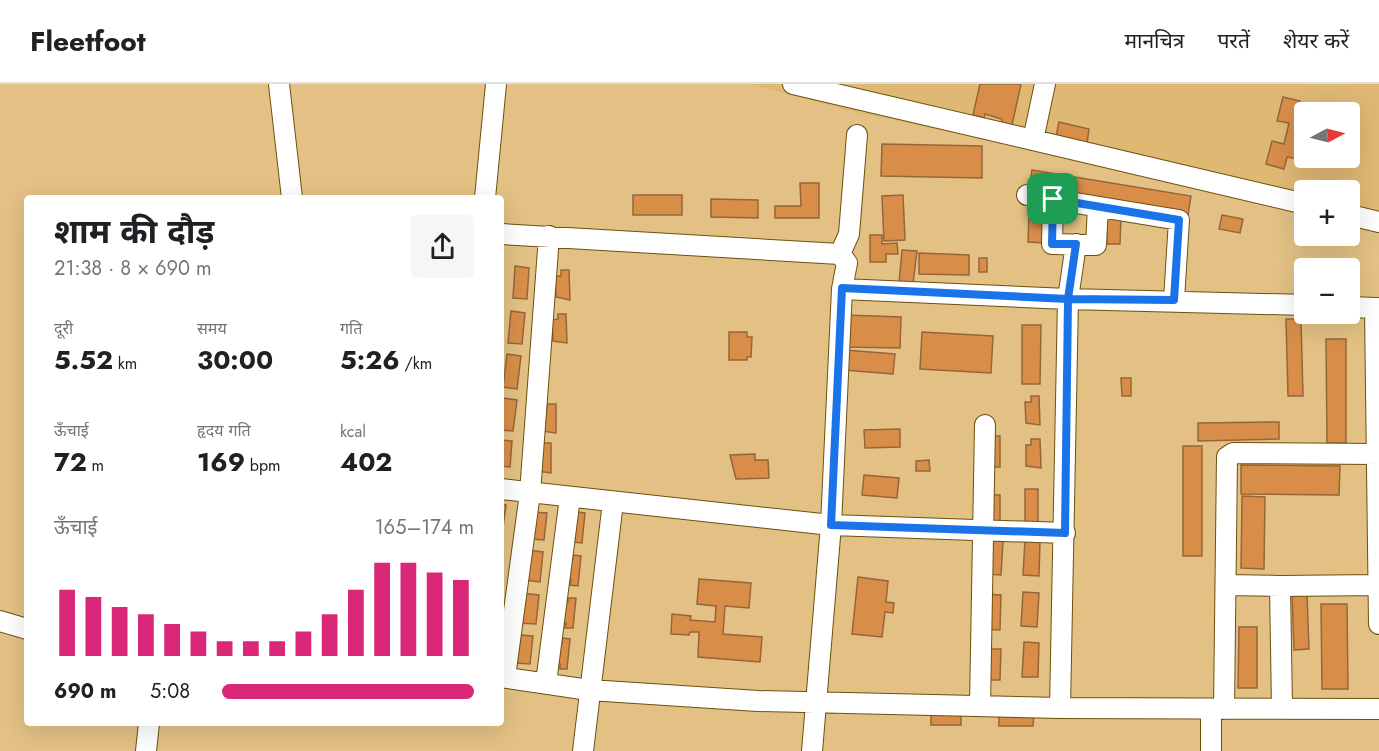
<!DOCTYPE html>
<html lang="hi">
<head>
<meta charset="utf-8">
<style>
	:root { --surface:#fff; --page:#f6f6f6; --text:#202124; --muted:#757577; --line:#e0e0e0; --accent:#db2777 }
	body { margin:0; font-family:Jost,"Noto Sans Devanagari",sans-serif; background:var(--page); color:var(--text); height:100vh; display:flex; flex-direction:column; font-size:22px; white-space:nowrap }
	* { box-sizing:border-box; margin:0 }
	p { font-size:20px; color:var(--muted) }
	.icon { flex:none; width:33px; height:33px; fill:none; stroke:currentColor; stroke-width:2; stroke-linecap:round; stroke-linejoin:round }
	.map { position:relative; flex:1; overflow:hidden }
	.panel { position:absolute; left:24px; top:111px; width:480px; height:531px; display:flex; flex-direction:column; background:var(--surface); border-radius:6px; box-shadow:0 6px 24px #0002 }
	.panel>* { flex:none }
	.needle { width:39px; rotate:83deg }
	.controls { position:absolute; left:1294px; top:18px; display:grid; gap:12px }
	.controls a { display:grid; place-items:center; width:66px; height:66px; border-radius:6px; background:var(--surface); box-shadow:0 6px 24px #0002; font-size:30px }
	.pin { position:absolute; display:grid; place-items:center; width:51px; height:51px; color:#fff; margin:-26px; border-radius:12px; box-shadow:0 3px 9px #0006 }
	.round { display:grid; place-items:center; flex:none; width:63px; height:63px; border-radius:6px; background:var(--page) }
	.summary { display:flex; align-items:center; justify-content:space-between; height:102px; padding:0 30px }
	h1 { font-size:33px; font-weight:700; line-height:45px }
	.stats { display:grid; grid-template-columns:repeat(3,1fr); gap:9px; height:102px; padding:6px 30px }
	.stats div { display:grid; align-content:center }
	.stats b { font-size:26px; font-weight:700 }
	.stats small { font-size:16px; font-weight:400 }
	.stats p { font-size:16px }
	.chart { height:168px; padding:12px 30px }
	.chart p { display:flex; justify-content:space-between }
	.chart svg { width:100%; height:108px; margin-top:6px; stroke:var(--accent); stroke-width:6 }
	ul { padding:0 30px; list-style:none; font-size:20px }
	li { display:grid; grid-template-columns:96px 72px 1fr; align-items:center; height:45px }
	li i { height:15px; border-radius:8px; background:var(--accent) }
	header { display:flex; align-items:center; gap:36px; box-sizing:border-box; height:84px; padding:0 30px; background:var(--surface); border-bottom:2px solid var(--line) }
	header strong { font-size:28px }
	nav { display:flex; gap:33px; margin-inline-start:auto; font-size:21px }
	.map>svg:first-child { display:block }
	.built { fill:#dfb874; fill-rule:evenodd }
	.building { fill:#d88e49; stroke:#976539; stroke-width:1.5 }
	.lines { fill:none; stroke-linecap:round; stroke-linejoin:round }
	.minor-casing { stroke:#6e500d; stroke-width:22 }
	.minor { stroke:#fff; stroke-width:20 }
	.route-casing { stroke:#fff; stroke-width:12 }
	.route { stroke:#1a73e8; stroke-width:8 }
</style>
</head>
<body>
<header>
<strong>Fleetfoot</strong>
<nav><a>मानचित्र</a><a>परतें</a><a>शेयर करें</a></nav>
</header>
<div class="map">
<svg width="1379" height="667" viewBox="0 0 1379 667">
	<rect width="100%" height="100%" fill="#e3c184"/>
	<path class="built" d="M751,0H1379V141L1350,135V106H1305V125L843,25ZM1305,28H1350V74H1305Z"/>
	<path class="building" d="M980,0H1021L1012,41L1002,39V35L985,30L984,34L973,31Z
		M1283,13L1300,17L1297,26L1308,28H1305V50L1299,75L1287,73L1284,85L1266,80L1272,57L1284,60L1289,39L1277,37Z
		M1059,38L1089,45L1087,59L1056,53Z
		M882,60L982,62V94L881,92Z
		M1032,86L1191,112L1188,131L1029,105Z
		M800,99H819V134H775V122H801Z
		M633,111H682V131H633Z
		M903,111L905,156L884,157L882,112Z
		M711,115L758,116V134L711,133Z
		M1222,131L1243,135L1240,149L1219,145Z
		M1029,132L1044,133V159L1028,158Z
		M1107,132L1121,133L1120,160H1107Z
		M870,151H882V160L897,159L898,170H886V178H870Z
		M902,166L917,167L913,200L899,199Z
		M919,169L969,171V191L919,190Z
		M979,174H987V188H979Z
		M515,182L529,184L527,215L513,214Z
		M561,186H569L570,216L556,213L555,192H561Z
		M511,227L525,229L522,260L508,259Z
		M558,230H566L567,259L553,257L552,236L558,235Z
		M845,231L901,233L900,264L845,263Z
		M1286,235H1301L1303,312H1288Z
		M1022,241H1041L1040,300H1022Z
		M729,248H747V253H752L751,273H747V276H729Z
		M922,248L993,252L991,289L920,285Z
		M1326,255H1346V359H1327Z
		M845,266L895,270L893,290L844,286Z
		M507,270L521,272L517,305L503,303Z
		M1121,294H1131V312H1122Z
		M1031,312H1039L1040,341L1026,339L1025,318H1031Z
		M503,314L517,316L513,347L501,346Z
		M547,320H556V349L542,347V326L547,325Z
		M1279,338V355L1198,357V339Z
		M900,345V363L865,364L864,346Z
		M988,352H1000V383H988Z
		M1031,355H1040L1041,384L1026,382V361H1031Z
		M501,356L512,357L510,383L501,382Z
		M542,359H551V389L537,387Z
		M1183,362H1202V472H1183Z
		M755,370V376H768L769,394L736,395L730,371Z
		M929,376L930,387H916V377Z
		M1241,381L1340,382L1339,411L1241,410Z
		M864,391L899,394L897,414L862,411Z
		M1025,405H1038V444H1025Z
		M988,411H1000V439L987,438Z
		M1242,412L1265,413L1264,485L1241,484Z
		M501,420L506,421L502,451H501Z
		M533,428L547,429L544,456L531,455Z
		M577,428L585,429L582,459L574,458L575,453H569Z
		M987,456L1003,457L1001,491L985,490Z
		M1025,456L1040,457L1039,492L1023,491Z
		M528,466L543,468L540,498L525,496Z
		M573,471L581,472L578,502L570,501L571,496L565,495L568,475H573Z
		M858,493L888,497L886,518L894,519L893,529L885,528L882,553L852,550Z
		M699,495L751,499L749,524L725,522L723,550L762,553L760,578L698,573L699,548H690L689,551L671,550L672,530L691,532L690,536L715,538L716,522L697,520Z
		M1023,508L1039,509L1037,543L1021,542Z
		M521,509L539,511L536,540L518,539Z
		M1292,509H1307L1309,565L1294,566Z
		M986,510L1001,511L1000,546L984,545Z
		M568,514H576L573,544H565L566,539L560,538L563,517L568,518Z
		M1321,520H1347L1348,605H1322Z
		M1239,543H1257V604H1238Z
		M519,551L533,552L530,580L516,579Z
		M562,554L570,555L567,585H560V580L555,579L557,558L562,559Z
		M1024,558L1039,559L1038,593H1022Z
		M986,565H1001L1000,596H986Z
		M931,630H961V641H931Z
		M999,630H1034L1033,642H999Z"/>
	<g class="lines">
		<defs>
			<path id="minor" d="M279,0L292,114
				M793,0L1033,56
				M1045,0L1033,56L1305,120
				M1027,111L1179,136L1174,216
				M485,114L496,0
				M1053,115L1052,160L1096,161L1098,123
				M1350,131L1379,138
				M501,150L840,170L847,179L842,205
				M840,170L849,150L857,51
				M1350,223L1375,224
				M1379,224H1375L1379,540
				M501,405L831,441L812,667
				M1065,449L831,441L842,205L1068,215L1305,221
				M1226,501L1280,502
				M0,537L27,545
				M501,593L589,606L758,617L1060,624L1379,625
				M505,593L530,409L549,152
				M546,599L570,413
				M980,622L985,341
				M1060,624L1068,215L1076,160
				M1282,624L1280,502L1378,501
				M1211,625V667
				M1224,625L1227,373L1233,369L1379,370
				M146,667L149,639
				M583,667L613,418"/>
		</defs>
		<use href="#minor" class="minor-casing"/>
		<use href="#minor" class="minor"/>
	</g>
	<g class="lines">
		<defs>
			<path id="route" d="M1053,115L1052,160H1076L1068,215L842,204L831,441L1065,449L1068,215L1174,216L1179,136L1053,115"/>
		</defs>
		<use href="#route" class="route-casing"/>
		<use href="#route" class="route"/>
	</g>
</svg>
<div class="controls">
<a><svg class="needle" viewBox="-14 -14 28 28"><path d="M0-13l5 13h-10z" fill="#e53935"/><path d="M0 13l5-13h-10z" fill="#757577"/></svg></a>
<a>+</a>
<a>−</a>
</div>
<div class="pin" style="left:1053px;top:115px;background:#1e9e55"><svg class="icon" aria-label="arrive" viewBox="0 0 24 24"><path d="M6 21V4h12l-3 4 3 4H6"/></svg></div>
<section class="panel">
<div class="summary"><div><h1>शाम की दौड़</h1><p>21:38 · 8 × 690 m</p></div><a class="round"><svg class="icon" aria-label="share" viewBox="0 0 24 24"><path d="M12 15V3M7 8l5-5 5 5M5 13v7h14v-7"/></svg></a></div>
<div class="stats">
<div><p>दूरी</p><b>5.52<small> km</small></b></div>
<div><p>समय</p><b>30:00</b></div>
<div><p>गति</p><b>5:26<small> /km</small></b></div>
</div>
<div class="stats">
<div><p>ऊँचाई</p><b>72<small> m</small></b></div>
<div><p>हृदय गति</p><b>169<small> bpm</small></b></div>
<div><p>kcal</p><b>402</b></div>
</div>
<div class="chart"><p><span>ऊँचाई</span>165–174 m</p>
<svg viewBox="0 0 160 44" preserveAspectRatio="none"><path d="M5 44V17M15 44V20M25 44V24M35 44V27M45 44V31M55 44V34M65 44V38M75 44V38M85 44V38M95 44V34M105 44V27M115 44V17M125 44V6M135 44V6M145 44V10M155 44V13"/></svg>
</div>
<ul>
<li><b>690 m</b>5:08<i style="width:100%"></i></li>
</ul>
</section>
</div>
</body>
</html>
